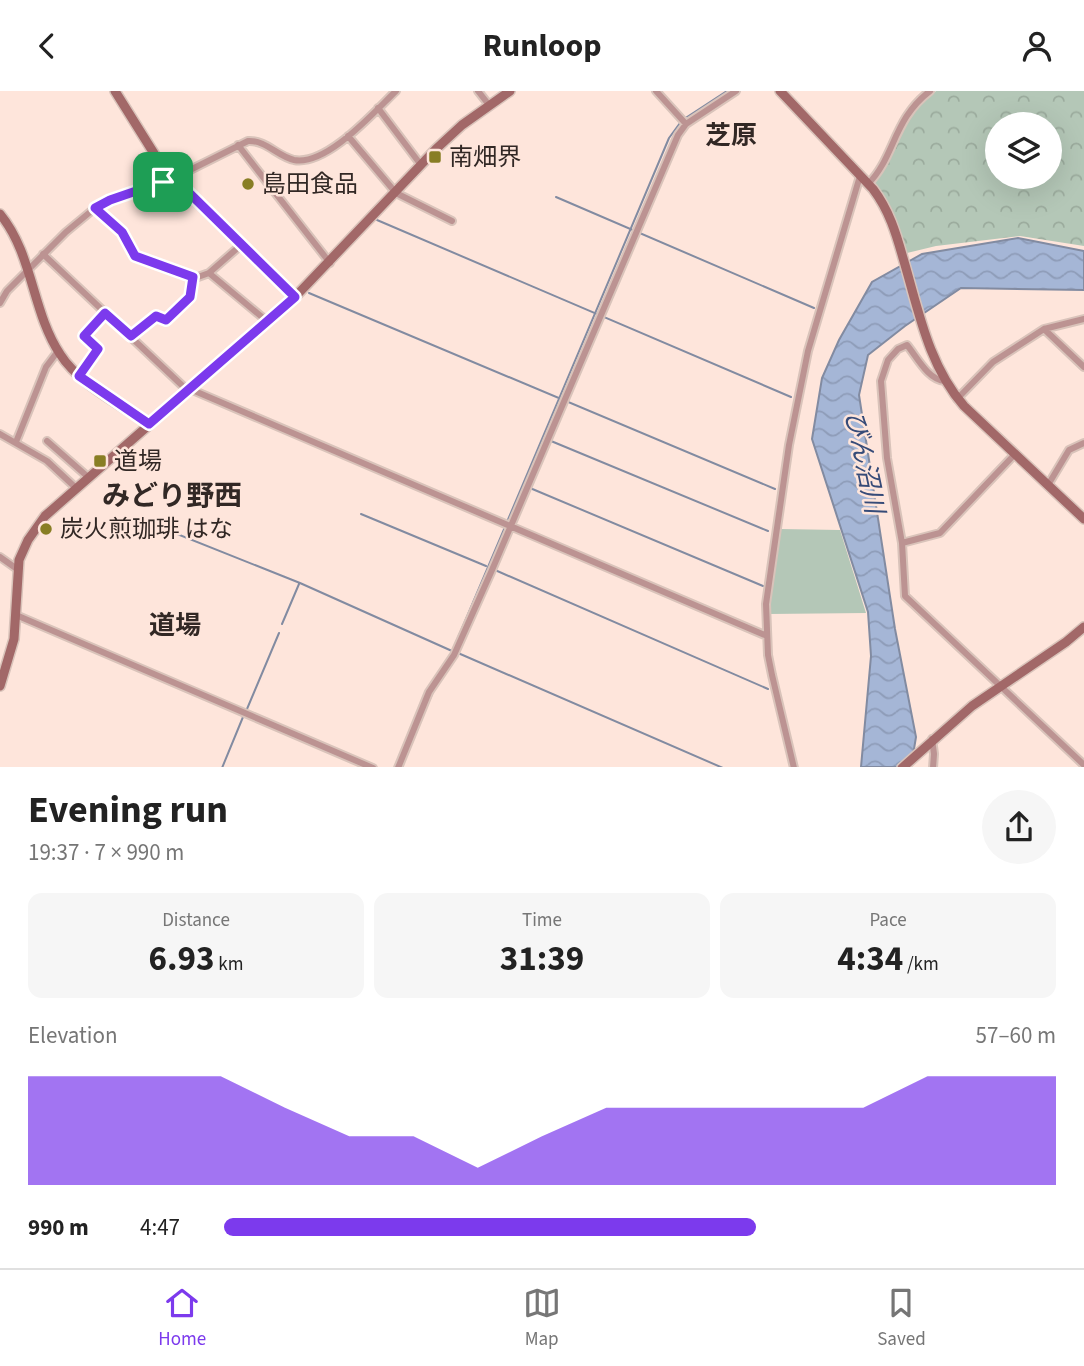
<!DOCTYPE html>
<html lang="en">
<head>
<meta charset="utf-8">
<style>
	:root { --surface:#fff; --page:#f6f6f6; --text:#222; --muted:#767676; --line:#e0e0e0; --accent:#7c3aed }
	body { margin:0; font-family:"Source Sans 3","Noto Sans JP",sans-serif; background:var(--page); color:var(--text); height:100vh; display:flex; flex-direction:column; font-size:26px; white-space:nowrap }
	* { box-sizing:border-box; margin:0 }
	p { font-size:23px; color:var(--muted) }
	.icon { flex:none; width:38px; height:38px; fill:none; stroke:currentColor; stroke-width:2; stroke-linecap:round; stroke-linejoin:round }
	.map { position:relative; height:676px; overflow:hidden }
	.details { display:flex; flex-direction:column; background:var(--surface); flex:1 }
	.details>* { flex:none }
	.buttons { position:absolute; left:985px; top:21px; display:grid; gap:14px }
	.buttons a { display:grid; place-items:center; width:77px; height:77px; border-radius:50%; background:var(--surface); box-shadow:0 7px 28px #0002; font-size:35px }
	.pin { position:absolute; display:grid; place-items:center; width:60px; height:60px; color:#fff; margin:-30px; border-radius:14px; box-shadow:0 4px 10px #0006 }
	.round { display:grid; place-items:center; flex:none; width:74px; height:74px; border-radius:37px; background:var(--page) }
	.overview { display:flex; align-items:center; justify-content:space-between; height:119px; padding:0 28px }
	h1 { font-size:38px; font-weight:700; line-height:52px }
	.stats { display:grid; grid-template-columns:repeat(3,1fr); gap:10px; height:119px; padding:7px 28px }
	.stats div { display:grid; align-content:center; border-radius:14px; background:var(--page); text-align:center }
	.stats b { font-size:35px; font-weight:700 }
	.stats small { font-size:19px; font-weight:400 }
	.stats p { font-size:19px }
	.chart { height:196px; padding:14px 28px }
	.chart p { display:flex; justify-content:space-between }
	.chart svg { width:100%; height:126px; margin-top:7px; fill:var(--accent); opacity:.7 }
	ul { padding:0 28px; list-style:none; font-size:23px }
	li { display:grid; grid-template-columns:112px 84px 1fr; align-items:center; height:52px }
	li i { height:18px; border-radius:9px; background:var(--accent) }
	header { display:flex; justify-content:space-between; align-items:center; height:91px; padding:0 28px; background:var(--surface); font-size:32px; font-weight:700 }
	.tabs { display:flex; justify-content:space-around; align-items:center; height:98px; border-top:2px solid var(--line); background:var(--surface); font-size:19px; color:var(--muted) }
	.tabs a { display:grid; justify-items:center; gap:4px }
	.tabs .on { color:var(--accent) }
	.map>svg:first-child { display:block }
	.park { fill:url(#park-crowns); fill-rule:evenodd }
	.garden { fill:#b4c7b7 }
	.water { fill:url(#water-waves); stroke:#828ba1; stroke-width:2 }
	.lines { fill:none; stroke-linecap:round; stroke-linejoin:round }
	.stream { stroke:#828ba1; stroke-width:2 }
	.street-casing { stroke:#d9c3ba; stroke-width:10 }
	.secondary-casing { stroke:#d9c3ba; stroke-width:12 }
	.street { stroke:#bc9392; stroke-width:6 }
	.secondary { stroke:#a26868; stroke-width:9 }
	.route-casing { stroke:#fff; stroke-width:14 }
	.route { stroke:#7c3aed; stroke-width:9 }
	.poi-dot { fill:#887e24; stroke:#fee5db; stroke-width:2.5 }
	.labels { text-anchor:middle; stroke-width:5; stroke-linejoin:round; paint-order:stroke }
	.poi-label { font-size:24px; fill:#322825; stroke:#fee5db; text-anchor:start }
	.neighbourhood-label { font-size:26px; font-weight:bold; fill:#322825; stroke:#fee5db }
	.water-label { font-size:26px; font-style:italic; fill:#364b78; stroke:#fee5db }
	.quarter-label { font-size:28px; font-weight:bold; fill:#322825; stroke:#fee5db }
</style>
</head>
<body>
<header><svg class="icon" aria-label="back" viewBox="0 0 24 24"><path d="M15 5l-7 7 7 7"/></svg>Runloop<svg class="icon" aria-label="person" viewBox="0 0 24 24"><circle cx="12" cy="8" r="4"/><path d="M4 21q1-7 8-7t8 7"/></svg></header>
<div class="map">
<svg width="1084" height="677" viewBox="0 0 1084 677">
	<defs>
		<pattern id="park-crowns" width="20" height="18" patternUnits="userSpaceOnUse" patternTransform="scale(1.75)"><rect width="20" height="18" fill="#b4c7b7"/><path d="M2 6a3 3 0 1 1 6 0M12 15a3 3 0 1 1 6 0" fill="none" stroke="#9bab9d"/></pattern>
		<pattern id="water-waves" width="16" height="10" patternUnits="userSpaceOnUse" patternTransform="scale(1.75)"><rect width="16" height="10" fill="#a5b6d6"/><path d="M0 5q4-4 8 0t8 0" fill="none" stroke="#8e9cb8"/></pattern>
	</defs>
	<rect width="100%" height="100%" fill="#fee5db"/>
	<path class="park" d="M936,0H1084V155L1020,145L936,155L907,162L890,117L875,93L900,40L914,20ZM998,33H1050V86H998Z"/>
	<path class="garden" d="M780,438L840,439L866,522L769,523Z"/>
	<path class="water" d="M1018,147L1084,160V199L961,197L905,235L868,264L859,304L895,538L916,646L911,676H861L871,565L868,521L812,348L822,287L839,249L872,191L922,163Z"/>
	<g class="lines">
		<path class="stream" d="M684,28L727,0
			M556,106L814,217
			M377,129L791,306
			M309,202L775,398
			M551,350L768,440
			M530,397L763,495
			M361,423L486,475
			M137,427L300,492L452,560
			M507,431L669,47L680,32
			M495,479L768,598
			M282,533L299,493
			M455,554L505,436
			M458,562L723,677
			M247,618L279,542
			M424,620L435,597
			M222,677L243,626"/>
		<defs>
			<path id="street" d="M478,0L489,14
				M656,0L686,33
				M378,17L421,74
				M348,45L396,102L452,130
				M238,54L330,172
				M868,93C895,66 893,28 930,0
				M95,117L122,141L135,165L193,186H198L209,182L241,154
				M43,163L188,300
				M209,182L268,231
				M0,212L7,200L66,141L95,117L110,109L178,85L248,50C266,49 277,65 294,69C327,75 374,21 396,0
				M1044,238L1084,276
				M130,245L156,225L166,229L190,206L193,186
				M79,285L98,258L84,245L105,222
				M945,290C928,289 917,266 907,254L898,258L888,269L881,290L887,367L902,452L905,505L1084,674
				M190,298L767,545
				M957,308L993,271L1044,238L1084,228
				M0,343L47,370L76,397
				M47,350L88,386
				M16,351L46,276L58,260
				M1048,394L1069,359L1084,352
				M902,452L940,442L1015,363
				M0,466L17,478
				M16,524L373,677
				M932,648L934,663L933,677
				M398,677L429,601L454,564L492,479L678,44L686,33L736,0
				M794,677L772,584L768,564L766,513L789,354L808,260L860,85"/>
			<path id="secondary" d="M115,0L160,72L199,113L295,206
				M780,0L873,98C889,119 896,142 903,167C918,217 928,274 964,315L1084,428
				M0,123C33,163 32,221 60,263C78,292 121,314 149,333
				M0,595L14,548L19,469L28,449L45,425L295,206L436,58L462,34L510,0
				M902,677L972,615L1066,551L1084,536"/>
		</defs>
		<use href="#street" class="street-casing"/>
		<use href="#secondary" class="secondary-casing"/>
		<use href="#street" class="street"/>
		<use href="#secondary" class="secondary"/>
	</g>
	<g class="lines">
		<defs>
			<path id="route" d="M174,87L295,206L149,333L79,285L98,258L84,245L105,222L131,245L156,225L166,229L190,206L193,186L135,165L122,141L95,117L110,109Z"/>
		</defs>
		<use href="#route" class="route-casing"/>
		<use href="#route" class="route"/>
	</g>
	<g class="poi-dot">
		<rect x="428" y="59" width="14" height="14" rx="3.5"/>
		<circle cx="248" cy="93" r="7"/>
		<rect x="93" y="363" width="14" height="14" rx="3.5"/>
		<circle cx="46" cy="438" r="7"/>
	</g>
	<g class="labels">
		<g class="poi-label">
			<text x="449" y="74">南畑界</text>
			<text x="262" y="101">島田食品</text>
			<text x="114" y="378">道場</text>
			<text x="60" y="446">炭火煎珈琲 はな</text>
		</g>
		<g class="neighbourhood-label">
			<text x="731" y="53">芝原</text>
			<text x="175" y="543">道場</text>
		</g>
		<g class="water-label">
			<text transform="translate(865 371) rotate(78)" y="9">びん沼川</text>
		</g>
		<g class="quarter-label">
			<text x="172" y="414">みどり野西</text>
		</g>
	</g>
</svg>
<div class="buttons">
<a><svg class="icon" aria-label="layers" viewBox="0 0 24 24"><path d="M12 4l9 5-9 5-9-5zM3 14l9 5 9-5"/></svg></a>
</div>
<div class="pin" style="left:163px;top:91px;background:#1e9e55"><svg class="icon" aria-label="arrive" viewBox="0 0 24 24"><path d="M6 21V4h12l-3 4 3 4H6"/></svg></div>
</div>
<section class="details">
<div class="overview"><div><h1>Evening run</h1><p>19:37 · 7 × 990 m</p></div><a class="round"><svg class="icon" aria-label="share" viewBox="0 0 24 24"><path d="M12 15V3M7 8l5-5 5 5M5 13v7h14v-7"/></svg></a></div>
<div class="stats">
<div><p>Distance</p><b>6.93<small> km</small></b></div>
<div><p>Time</p><b>31:39</b></div>
<div><p>Pace</p><b>4:34<small> /km</small></b></div>
</div>
<div class="chart"><p><span>Elevation</span>57–60 m</p>
<svg viewBox="0 0 160 44" preserveAspectRatio="none"><path d="M0 44V6L10 6L20 6L30 6L40 17L50 27L60 27L70 38L80 27L90 17L100 17L110 17L120 17L130 17L140 6L150 6L160 6V44z"/></svg>
</div>
<ul>
<li><b>990 m</b>4:47<i style="width:64%"></i></li>
</ul>
</section>
<nav class="tabs">
<a class="on"><svg class="icon" aria-label="home" viewBox="0 0 24 24"><path d="M3 11l9-7 9 7M6 9v11h12V9"/></svg>Home</a>
<a><svg class="icon" aria-label="map" viewBox="0 0 24 24"><path d="M3 6l6-2 6 2 6-2v14l-6 2-6-2-6 2zM9 4v14M15 6v14"/></svg>Map</a>
<a><svg class="icon" aria-label="saved" viewBox="0 0 24 24"><path d="M7 4h10v16l-5-4-5 4z"/></svg>Saved</a>
</nav>
</body>
</html>
